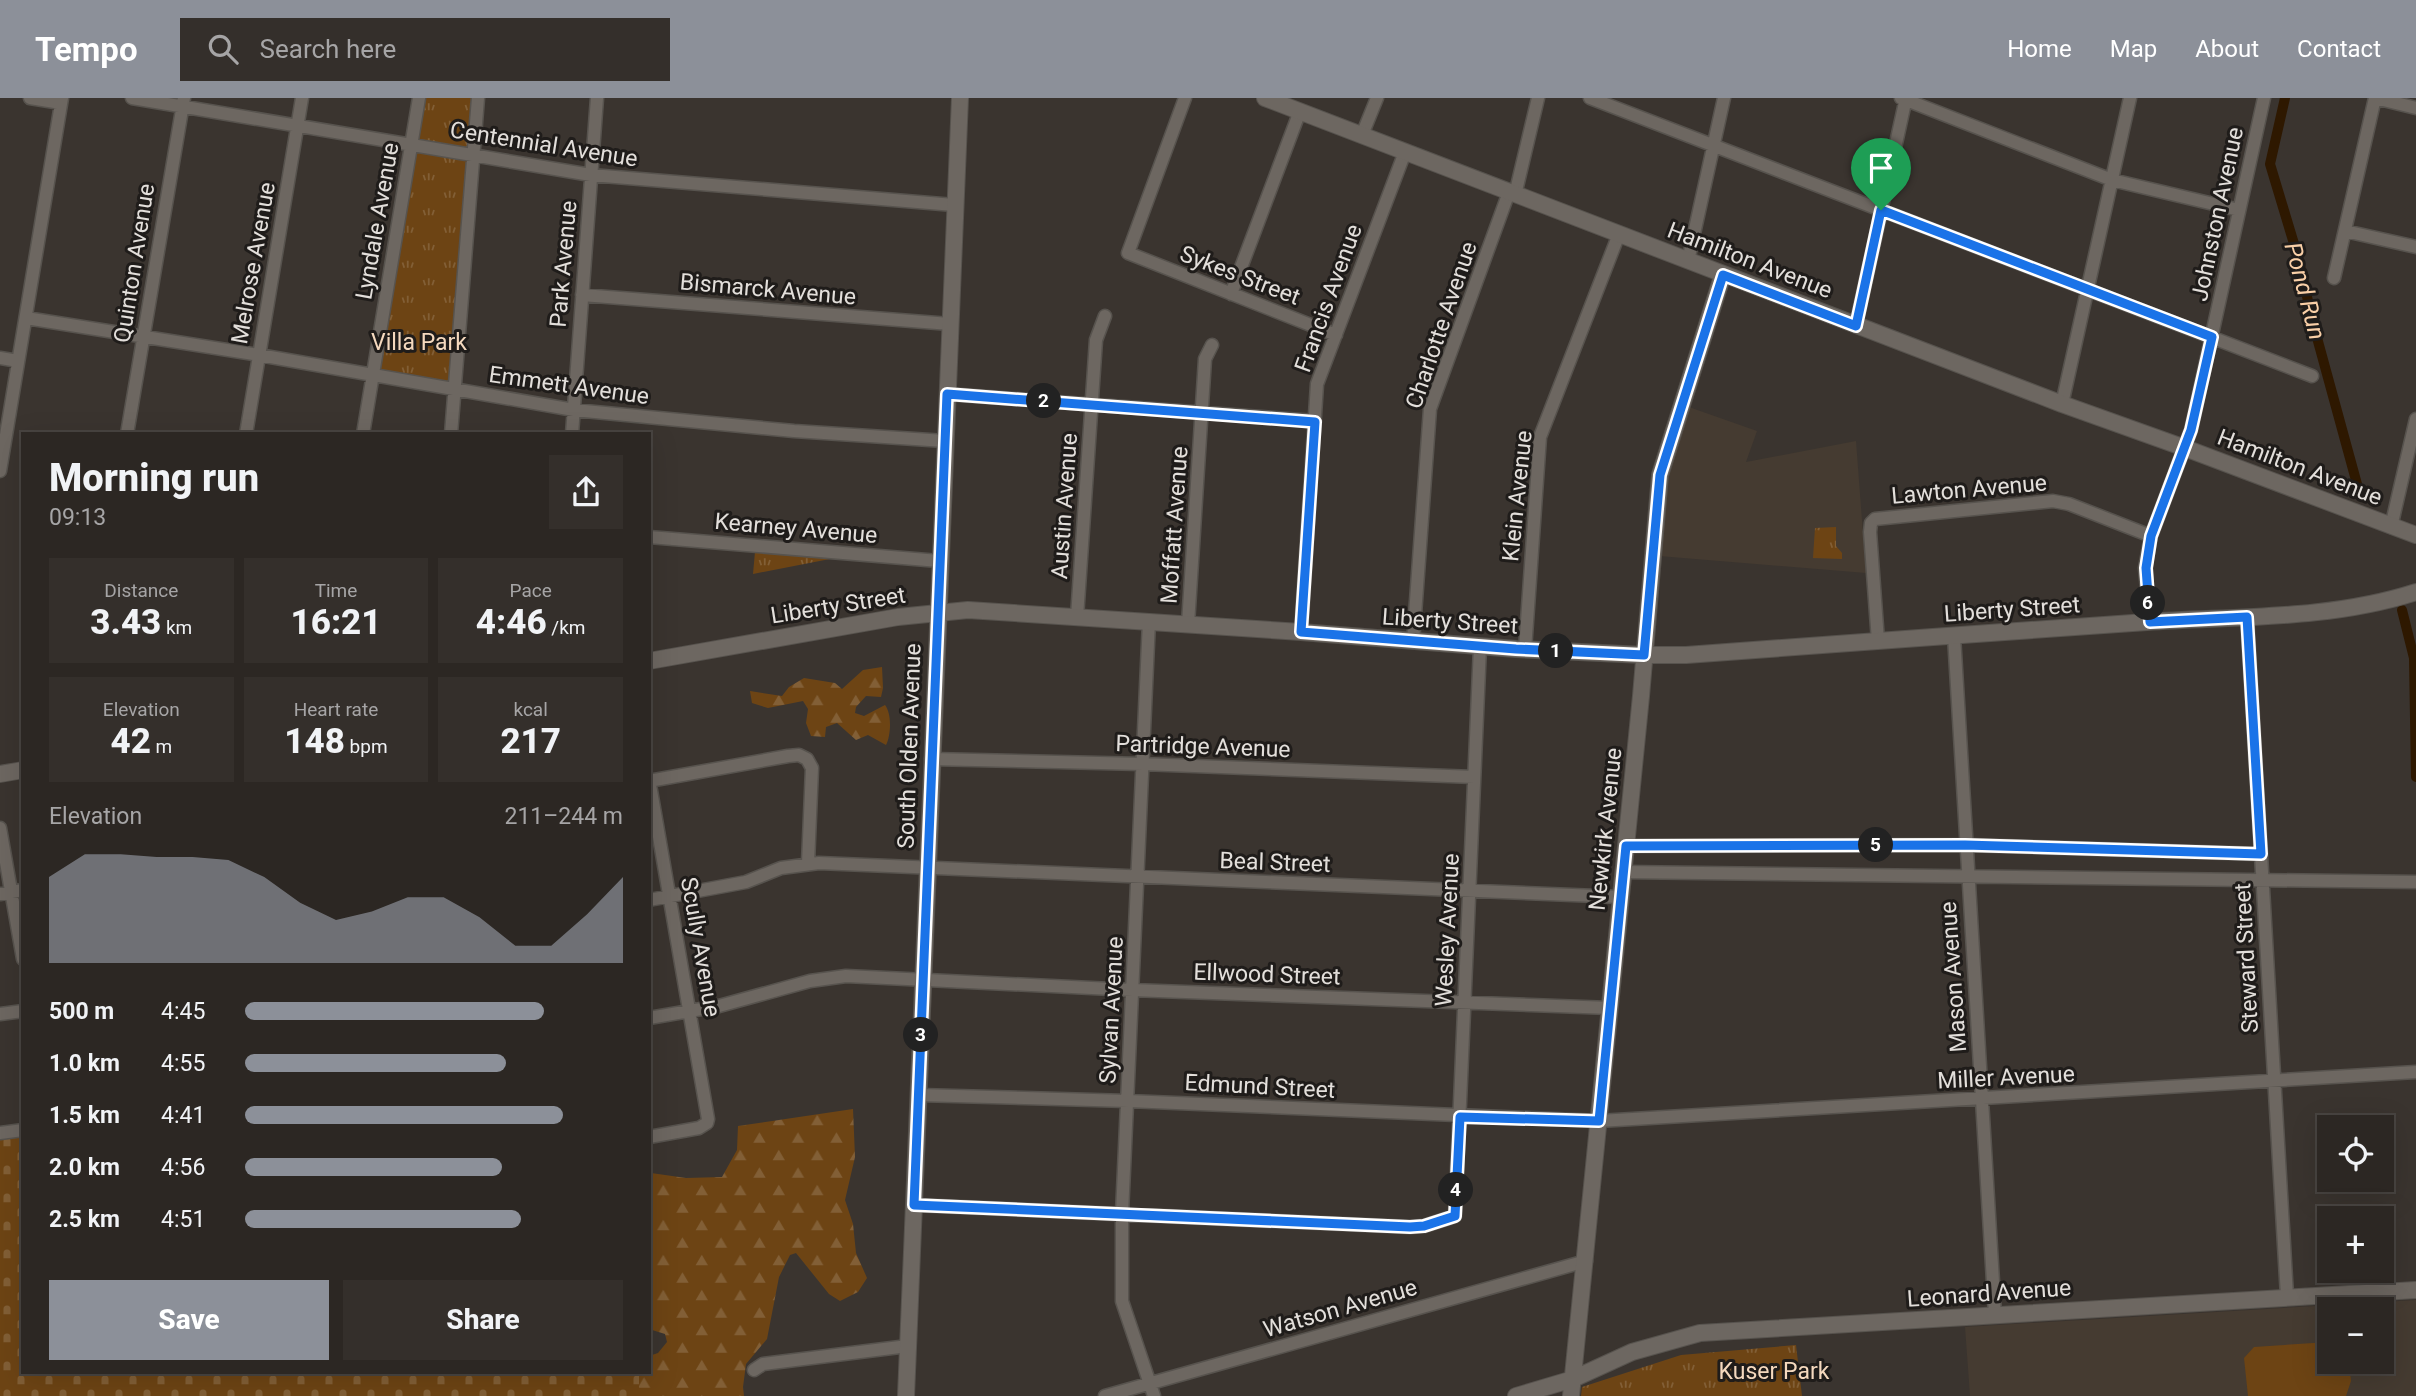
<!DOCTYPE html>
<html lang="en">
<head>
<meta charset="utf-8">
<style>
	:root { --surface:#2c2723; --page:#342f2b; --text:#f1f3f6; --muted:#a6a5a6; --line:#484441; --accent:#8c9099 }
	body { margin:0; font-family:Roboto,sans-serif; background:var(--page); color:var(--text); height:100vh; display:flex; flex-direction:column; font-size:26px; white-space:nowrap }
	* { box-sizing:border-box; margin:0 }
	p { font-size:23px; color:var(--muted) }
	.icon { flex:none; width:38px; height:38px; fill:none; stroke:currentColor; stroke-width:2; stroke-linecap:round; stroke-linejoin:round }
	.map { position:relative; flex:1; overflow:hidden }
	.drawer { position:absolute; left:21px; top:334px; width:630px; height:942px; display:flex; flex-direction:column; background:var(--surface); border-radius:0px; box-shadow:0 7px 28px #0002,0 0 0 2px var(--line) }
	.drawer>* { flex:none }
	.controls { position:absolute; left:2317px; top:1017px; display:grid; gap:14px }
	.controls a { display:grid; place-items:center; width:77px; height:77px; border-radius:0px; background:var(--surface); box-shadow:0 7px 28px #0002,0 0 0 2px var(--line); font-size:35px }
	.pin { position:absolute; display:grid; place-items:center; width:60px; height:60px; color:#fff; margin:-72px -30px; border-radius:50% 50% 50% 0; rotate:-45deg; box-shadow:0 0 7px #0007 }
	.pin .icon { rotate:45deg }
	.km { position:absolute; width:35px; height:35px; margin:-18px; border-radius:50%; background:#222; color:#fff; font-size:19px; line-height:35px; text-align:center }
	.round { display:grid; place-items:center; flex:none; width:74px; height:74px; border-radius:0px; background:var(--page) }
	.overview { display:flex; align-items:center; justify-content:space-between; height:119px; padding:0 28px }
	h1 { font-size:38px; font-weight:800; line-height:52px }
	.metrics { display:grid; grid-template-columns:repeat(3,1fr); gap:10px; height:119px; padding:7px 28px }
	.metrics div { display:grid; align-content:center; border-radius:0px; background:var(--page); text-align:center }
	.metrics b { font-size:35px; font-weight:800 }
	.metrics small { font-size:19px; font-weight:400 }
	.metrics p { font-size:19px }
	.chart { height:196px; padding:14px 28px }
	.chart p { display:flex; justify-content:space-between }
	.chart svg { width:100%; height:126px; margin-top:7px; fill:var(--accent); opacity:.7 }
	.action { display:flex; gap:14px; margin-top:auto; padding:14px 28px }
	.action a { flex:1; height:80px; border-radius:0px; background:var(--accent); color:#fff; font-size:28px; font-weight:800; line-height:80px; text-align:center }
	.action a+a { background:var(--page); color:var(--text) }
	ul { padding:0 28px; list-style:none; font-size:23px }
	li { display:grid; grid-template-columns:112px 84px 1fr; align-items:center; height:52px }
	li i { height:18px; border-radius:9px; background:var(--accent) }
	header { display:flex; align-items:center; gap:42px; box-sizing:border-box; height:98px; padding:0 35px; background:var(--accent); color:#fff }
	header strong { font-size:33px }
	nav { display:flex; gap:38px; margin-inline-start:auto; font-size:24px }
	.search { width:490px; height:63px; background:var(--page); display:flex; align-items:center; gap:18px; box-sizing:border-box; padding:0 24px; border-radius:0px; color:var(--muted); font-size:26px }
	.map>svg:first-child { display:block }
	.built { fill:#453b31; fill-rule:evenodd }
	.grass { fill:#6d4414 }
	.forest { fill:url(#forest-firs) }
	.cemetery { fill:url(#cemetery-stones) }
	.park { fill:url(#park-tufts) }
	.lines { fill:none; stroke-linecap:round; stroke-linejoin:round }
	.canal { stroke:#2e1800; stroke-width:10 }
	.street-casing { stroke:#57534e; stroke-width:15 }
	.secondary-casing { stroke:#57534e; stroke-width:18 }
	.street { stroke:#6d6761; stroke-width:12 }
	.secondary { stroke:#6d6761; stroke-width:16 }
	.route-casing { stroke:#fff; stroke-width:14 }
	.route { stroke:#1a73e8; stroke-width:9 }
	.labels { text-anchor:middle; stroke-width:6; stroke-linejoin:round; paint-order:stroke }
	.street-label { font-size:23px; fill:#e3dfdb; stroke:#1f1c1a }
	.park-label { font-size:23px; fill:#f5d9be; stroke:#1f1c1a }
	.water-label { font-size:24px; font-style:italic; fill:#f9cfa7; stroke:#1f1c1a }
</style>
</head>
<body>
<header>
<strong>Tempo</strong>
<div class="search"><svg class="icon" aria-label="search" viewBox="0 0 24 24"><circle cx="10" cy="10" r="6"/><path d="M15 15l6 6"/></svg>Search here</div>
<nav><a>Home</a><a>Map</a><a>About</a><a>Contact</a></nav>
</header>
<div class="map">
<svg width="2416" height="1298" viewBox="0 0 2416 1298">
	<defs>
		<pattern id="forest-firs" width="22" height="20" patternUnits="userSpaceOnUse" patternTransform="scale(1.75)"><rect width="22" height="20" fill="#6d4414"/><path d="M5 1l3.5 6h-7zM16 11l3.5 6h-7z" fill="#825f36"/></pattern>
		<pattern id="cemetery-stones" width="16" height="16" patternUnits="userSpaceOnUse" patternTransform="scale(1.75)"><rect width="16" height="16" fill="#6d4414"/><path d="M2 7V4a2 2 0 0 1 4 0v3zM10 15v-3a2 2 0 0 1 4 0v3z" fill="#825f36"/></pattern>
		<pattern id="park-tufts" width="24" height="20" patternUnits="userSpaceOnUse" patternTransform="scale(1.75)"><rect width="24" height="20" fill="#6d4414"/><path d="M3 7l-1-3M5 7V3M7 7l1-3M15 17l-1-3M17 17v-4M19 17l1-3" fill="none" stroke="#825f36"/></pattern>
	</defs>
	<rect width="100%" height="100%" fill="#3a342f"/>
	<path class="built" d="M1686,308L1757,333L1746,364L1856,343L1866,475L1659,458L1665,394L1673,355Z
		M2416,1202V1298H1970L1965,1229ZM2329,1211H2382V1264H2329Z"/>
	<path class="grass" d="M2329,1244V1264H2349L2351,1283L2346,1298H2248L2244,1260L2254,1249Z"/>
	<path class="forest" d="M882,569L883,590L881,599L866,598L856,609L855,615L864,618L885,607C892,616 891,637 886,647L868,637L856,642L837,625L826,629L825,639L811,638L806,625L808,611L803,603L768,610L752,605L750,593L782,598L789,589L804,580L835,585L842,591L863,572Z
		M853,1011L855,1059L845,1102L853,1126L856,1155L867,1180L858,1194L840,1203L829,1196L796,1155L790,1157L779,1179L767,1241L746,1266L743,1289L744,1298H633L631,1274H649V1258L658,1255L667,1244L665,1236L649,1231V1076L651,1075L686,1080L722,1079L737,1052L738,1028Z"/>
	<path class="cemetery" d="M23,1037V1274H639V1298H0V1041Z"/>
	<path class="park" d="M423,0H473L451,286L378,277Z
		M1836,429V448L1842,455V461L1813,460L1815,430Z
		M755,454L835,460L753,476Z
		M1796,1247L1802,1298H1581L1582,1289L1681,1257Z"/>
	<g class="lines">
		<path class="canal" d="M2285,0L2270,66L2298,159L2313,225L2357,386
			M2402,512L2414,560L2416,679"/>
		<defs>
			<path id="street" d="M30,0L61,5
				M132,0L591,77L954,107
				M1185,0L1128,155L1336,237
				M1590,0L2312,278
				M1901,0L2112,82L2239,112
				M2375,0L2416,10
				M1362,37L1377,0
				M1515,97L1538,0
				M2345,133L2416,149
				M1688,163L1724,0
				M2334,180L2375,0
				M1231,196L1300,13
				M582,197L950,226
				M26,220L259,257L574,312L794,333L945,343
				M1856,227L1906,0
				M0,260L18,263
				M947,296L1315,323
				M2062,306L2130,0
				M127,336L184,0
				M246,336L302,0
				M363,336L419,0
				M451,336L478,0
				M572,336L597,0
				M0,373L62,0
				M2391,429L2416,321
				M649,439L939,463
				M1077,519L1096,242L1105,218
				M2247,519L2287,1198
				M1149,523L1122,1115V1203L1154,1298
				M2150,524L2145,470L2151,438L2191,332L2264,0
				M1188,526L1205,261L1212,247
				M1301,534L1317,286L1405,54
				M1954,538L1995,1217
				M1878,543L1870,434L1871,425L1875,421L2053,403L2069,406L2151,438
				M1413,544L1430,311L1509,94
				M1525,552L1540,339L1619,136
				M931,661L1142,666L1474,679
				M649,681L708,1021L707,1025L699,1030L649,1039
				M649,683L788,658L799,657L807,661L812,670L808,765
				M0,730L23,861
				M1626,748L1965,747L2261,756
				M1623,774L2416,784
				M0,796L23,792
				M649,802L746,784L781,770L819,765L1621,799
				M0,916L23,913
				M649,920L719,908L810,883L846,878L1132,892L1610,910
				M919,997L1128,1003L1599,1023L2416,974
				M0,1035L23,1032
				M914,1107L1410,1129L1424,1128L1455,1118L1480,549
				M754,1272L763,1266L908,1248
				M1105,1298L1586,1163"/>
			<path id="secondary" d="M1265,0L2062,306L2185,350L2416,437
				M649,563L898,519L968,512L1301,534L1516,551L1644,557H1686C1840,546 1993,534 2147,524C2237,518 2329,522 2416,494
				M0,676L23,672
				M906,1298L960,0
				M1516,1298L1573,1281L1632,1254L1700,1235L2416,1192
				M1571,1298L1641,598L1660,377L1723,176"/>
		</defs>
		<use href="#street" class="street-casing"/>
		<use href="#secondary" class="secondary-casing"/>
		<use href="#street" class="street"/>
		<use href="#secondary" class="secondary"/>
	</g>
	<g class="lines">
		<defs>
			<path id="route" d="M1881,112L2212,239L2191,332L2151,438L2146,470L2150,524L2247,519L2261,756L1965,747L1626,748L1599,1023L1460,1019L1455,1118L1424,1128L1410,1129L914,1107L947,296L1315,324L1301,534L1516,551L1644,557L1660,377L1723,177L1856,228Z"/>
		</defs>
		<use href="#route" class="route-casing"/>
		<use href="#route" class="route"/>
	</g>
	<g class="labels">
		<g class="street-label">
			<text transform="translate(544 46) rotate(9)" y="8">Centennial Avenue</text>
			<text transform="translate(2217 116) rotate(-78)" y="8">Johnston Avenue</text>
			<text transform="translate(377 123) rotate(-80)" y="8">Lyndale Avenue</text>
			<text transform="translate(1750 162) rotate(21)" y="8">Hamilton Avenue</text>
			<text transform="translate(134 165) rotate(-81)" y="8">Quinton Avenue</text>
			<text transform="translate(253 165) rotate(-80)" y="8">Melrose Avenue</text>
			<text transform="translate(563 166) rotate(-85)" y="8">Park Avenue</text>
			<text transform="translate(1240 177) rotate(21)" y="8">Sykes Street</text>
			<text transform="translate(768 191) rotate(5)" y="8">Bismarck Avenue</text>
			<text transform="translate(1328 200) rotate(-70)" y="8">Francis Avenue</text>
			<text transform="translate(1441 227) rotate(-71)" y="8">Charlotte Avenue</text>
			<text transform="translate(569 287) rotate(8)" y="8">Emmett Avenue</text>
			<text transform="translate(2300 369) rotate(21)" y="8">Hamilton Avenue</text>
			<text transform="translate(1969 391) rotate(-5)" y="8">Lawton Avenue</text>
			<text transform="translate(1517 398) rotate(-84)" y="8">Klein Avenue</text>
			<text transform="translate(1064 408) rotate(-86)" y="8">Austin Avenue</text>
			<text transform="translate(1174 427) rotate(-86)" y="8">Moffatt Avenue</text>
			<text transform="translate(796 430) rotate(5)" y="8">Kearney Avenue</text>
			<text transform="translate(838 507) rotate(-9)" y="8">Liberty Street</text>
			<text transform="translate(2012 511) rotate(-4)" y="8">Liberty Street</text>
			<text transform="translate(1450 523) rotate(4)" y="8">Liberty Street</text>
			<text transform="translate(909 648) rotate(-88)" y="8">South Olden Avenue</text>
			<text transform="translate(1203 648) rotate(2)" y="8">Partridge Avenue</text>
			<text transform="translate(1605 731) rotate(-84)" y="8">Newkirk Avenue</text>
			<text transform="translate(1275 764) rotate(2)" y="8">Beal Street</text>
			<text transform="translate(1447 832) rotate(-87)" y="8">Wesley Avenue</text>
			<text transform="translate(701 849) rotate(80)" y="8">Scully Avenue</text>
			<text transform="translate(2246 860) rotate(-93)" y="8">Steward Street</text>
			<text transform="translate(1267 876) rotate(2)" y="8">Ellwood Street</text>
			<text transform="translate(1953 879) rotate(-94)" y="8">Mason Avenue</text>
			<text transform="translate(1111 912) rotate(-87)" y="8">Sylvan Avenue</text>
			<text transform="translate(2006 979) rotate(-3)" y="8">Miller Avenue</text>
			<text transform="translate(1260 988) rotate(3)" y="8">Edmund Street</text>
			<text transform="translate(1989 1195) rotate(-4)" y="8">Leonard Avenue</text>
			<text transform="translate(1340 1210) rotate(-16)" y="8">Watson Avenue</text>
		</g>
		<g class="park-label">
			<text x="419" y="252">Villa Park</text>
			<text x="1774" y="1281">Kuser Park</text>
		</g>
		<g class="water-label">
			<text transform="translate(2305 193) rotate(75)" y="8">Pond Run</text>
		</g>
	</g>
</svg>
<div class="controls">
<a><svg class="icon" aria-label="locate" viewBox="0 0 24 24"><circle cx="12" cy="12" r="6"/><path d="M12 2v4M12 18v4M2 12h4M18 12h4"/></svg></a>
<a>+</a>
<a>−</a>
</div>
<div class="pin" style="left:1881px;top:112px;background:#1e9e55"><svg class="icon" aria-label="arrive" viewBox="0 0 24 24"><path d="M6 21V4h12l-3 4 3 4H6"/></svg></div>
<b class="km" style="left:1556px;top:553px">1</b>
<b class="km" style="left:1044px;top:303px">2</b>
<b class="km" style="left:921px;top:937px">3</b>
<b class="km" style="left:1456px;top:1092px">4</b>
<b class="km" style="left:1876px;top:747px">5</b>
<b class="km" style="left:2148px;top:505px">6</b>
<section class="drawer">
<div class="overview"><div><h1>Morning run</h1><p>09:13</p></div><a class="round"><svg class="icon" aria-label="share" viewBox="0 0 24 24"><path d="M12 15V3M7 8l5-5 5 5M5 13v7h14v-7"/></svg></a></div>
<div class="metrics">
<div><p>Distance</p><b>3.43<small> km</small></b></div>
<div><p>Time</p><b>16:21</b></div>
<div><p>Pace</p><b>4:46<small> /km</small></b></div>
</div>
<div class="metrics">
<div><p>Elevation</p><b>42<small> m</small></b></div>
<div><p>Heart rate</p><b>148<small> bpm</small></b></div>
<div><p>kcal</p><b>217</b></div>
</div>
<div class="chart"><p><span>Elevation</span>211–244 m</p>
<svg viewBox="0 0 160 44" preserveAspectRatio="none"><path d="M0 44V14L10 6L20 6L30 7L40 7L50 8L60 14L70 23L80 29L90 26L100 21L110 21L120 28L130 38L140 38L150 27L160 14V44z"/></svg>
</div>
<ul>
<li><b>500 m</b>4:45<i style="width:79%"></i></li>
<li><b>1.0 km</b>4:55<i style="width:69%"></i></li>
<li><b>1.5 km</b>4:41<i style="width:84%"></i></li>
<li><b>2.0 km</b>4:56<i style="width:68%"></i></li>
<li><b>2.5 km</b>4:51<i style="width:73%"></i></li>
</ul>
<div class="action"><a>Save</a><a>Share</a></div>
</section>
</div>
</body>
</html>
